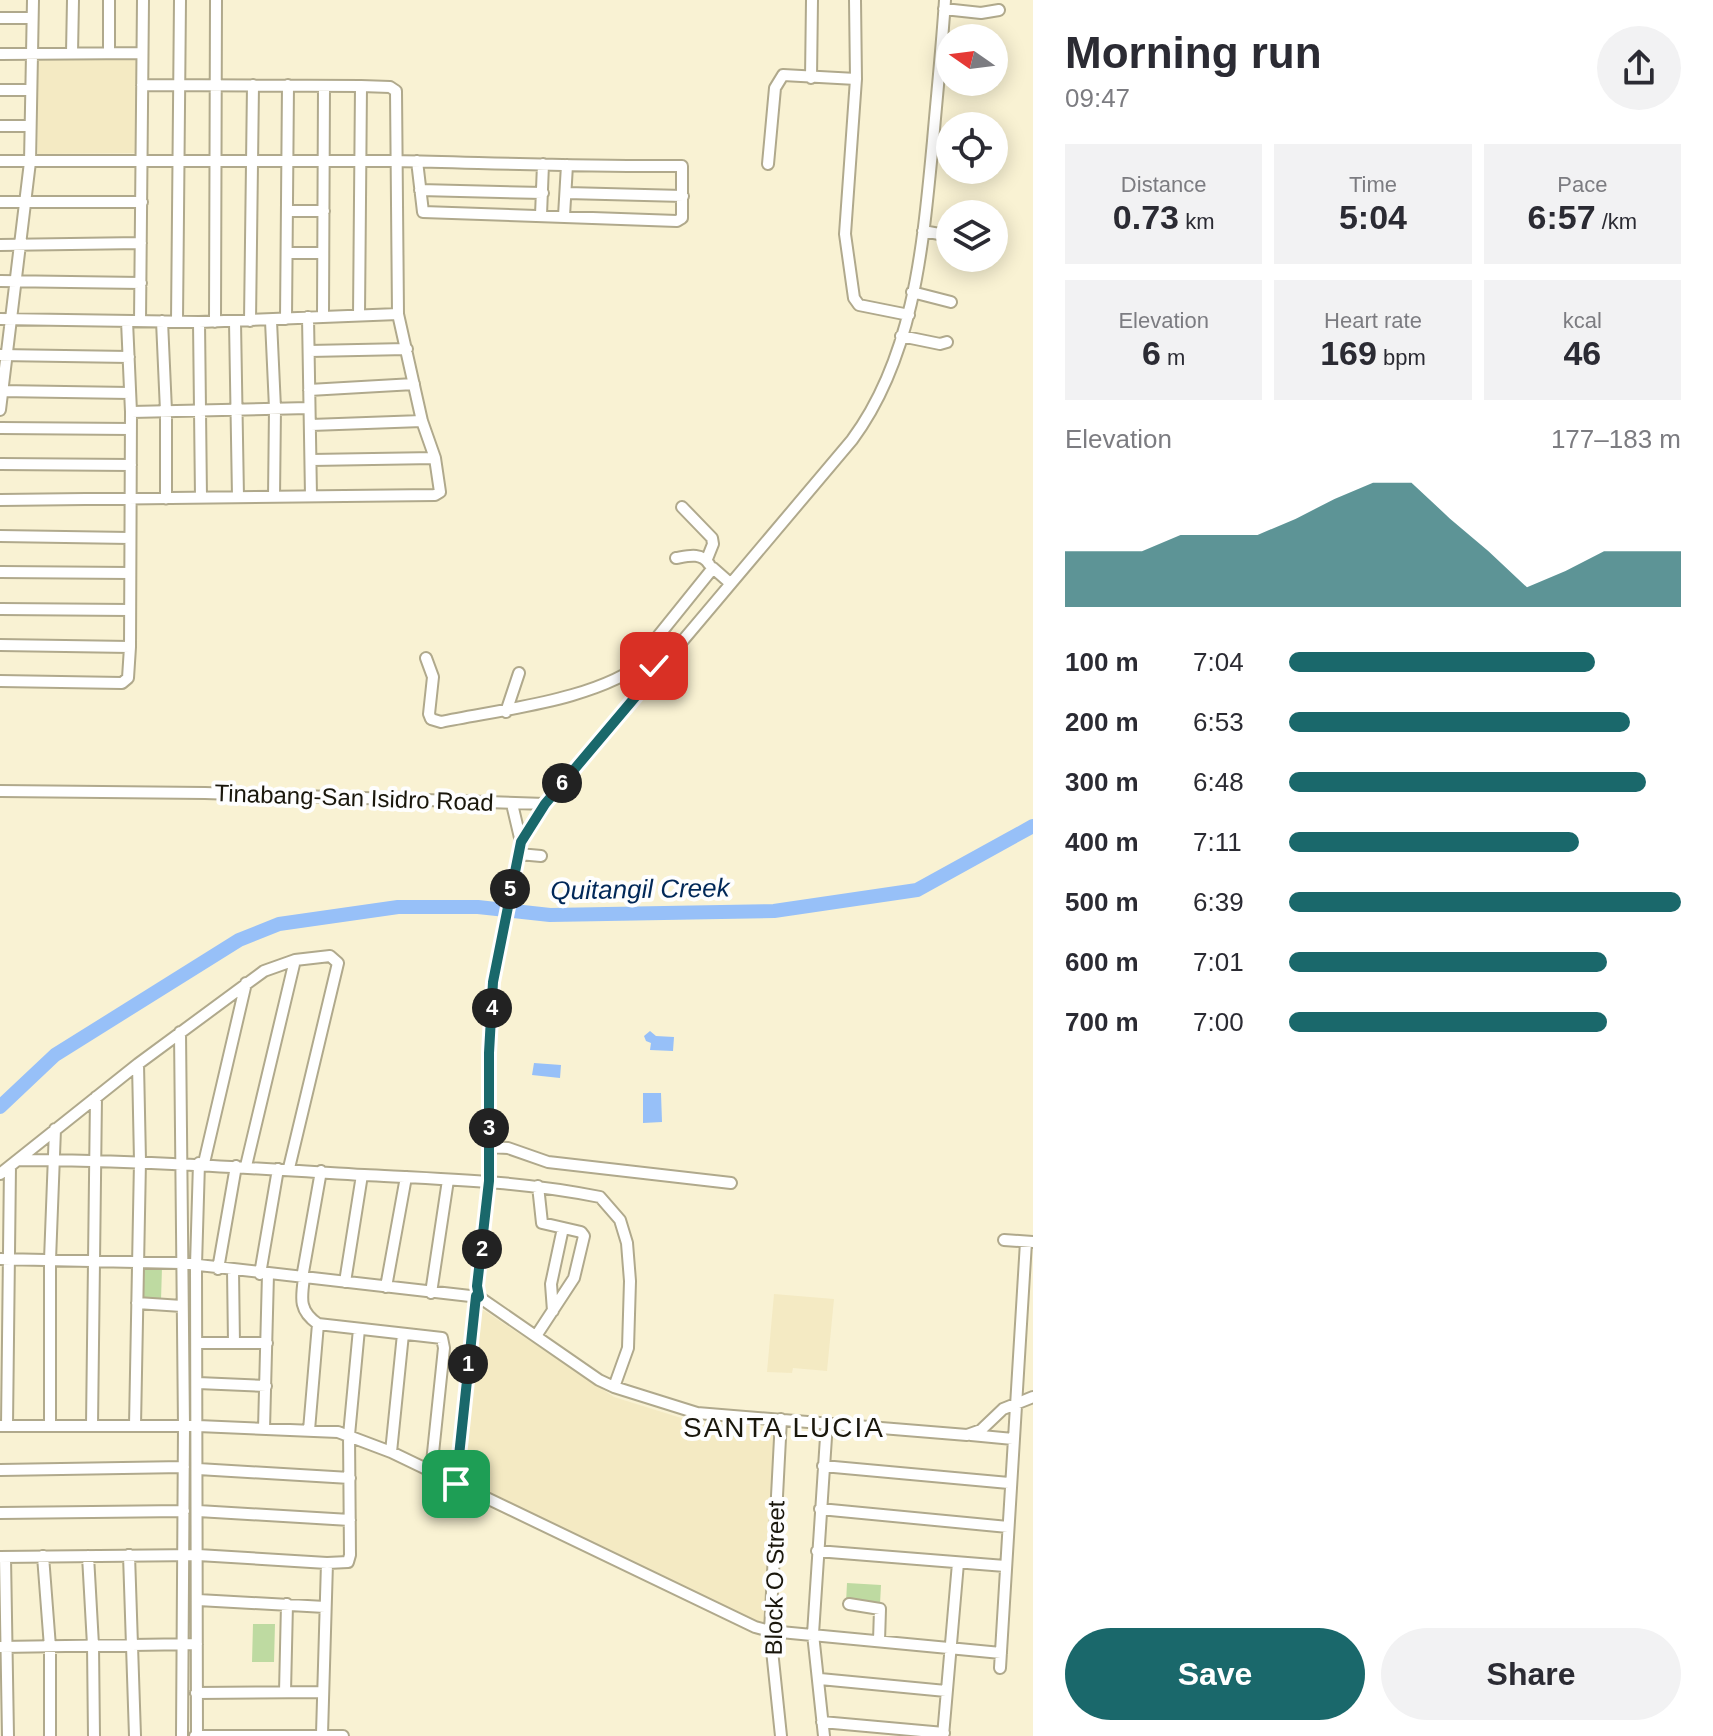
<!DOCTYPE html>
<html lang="en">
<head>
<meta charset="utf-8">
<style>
	:root { --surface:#fff; --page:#f2f2f3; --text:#2b2b33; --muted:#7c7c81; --accent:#1a686b }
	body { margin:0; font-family:Arial,sans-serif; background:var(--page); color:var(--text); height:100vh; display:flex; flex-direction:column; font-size:30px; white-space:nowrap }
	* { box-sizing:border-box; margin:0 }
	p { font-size:26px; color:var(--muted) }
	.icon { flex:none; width:44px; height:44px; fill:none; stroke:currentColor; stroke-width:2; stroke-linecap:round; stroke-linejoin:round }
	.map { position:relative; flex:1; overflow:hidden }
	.sheet { display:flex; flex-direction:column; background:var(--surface); width:680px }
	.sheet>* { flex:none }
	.needle { width:52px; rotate:284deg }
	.buttons { position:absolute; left:936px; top:24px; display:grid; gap:16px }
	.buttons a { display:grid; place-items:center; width:72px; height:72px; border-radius:50%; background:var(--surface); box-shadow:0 4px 20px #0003; font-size:40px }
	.pin { position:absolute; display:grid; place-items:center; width:68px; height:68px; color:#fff; margin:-34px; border-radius:16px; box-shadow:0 4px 12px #0006 }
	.km { position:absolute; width:40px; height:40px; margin:-20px; border-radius:50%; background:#222; color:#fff; font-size:22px; line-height:40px; text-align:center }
	.round { display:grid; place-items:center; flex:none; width:84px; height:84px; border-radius:42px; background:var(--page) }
	.head { display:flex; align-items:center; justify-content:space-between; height:136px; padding:0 32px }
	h1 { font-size:44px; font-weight:700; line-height:60px }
	.metrics { display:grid; grid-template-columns:repeat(3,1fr); gap:12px; height:136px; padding:8px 32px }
	.metrics div { display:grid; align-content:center; border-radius:0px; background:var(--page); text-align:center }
	.metrics b { font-size:34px; font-weight:700 }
	.metrics small { font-size:22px; font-weight:400 }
	.metrics p { font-size:22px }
	.chart { height:224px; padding:16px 32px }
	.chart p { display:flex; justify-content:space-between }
	.chart svg { width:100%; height:144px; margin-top:8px; fill:var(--accent); opacity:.7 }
	.action { display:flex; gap:16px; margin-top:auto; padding:16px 32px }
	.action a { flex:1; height:92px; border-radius:48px; background:var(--accent); color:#fff; font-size:32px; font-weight:700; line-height:92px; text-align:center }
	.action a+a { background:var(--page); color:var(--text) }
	ul { padding:0 32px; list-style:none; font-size:26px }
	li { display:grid; grid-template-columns:128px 96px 1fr; align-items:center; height:60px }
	li i { height:20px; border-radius:10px; background:var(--accent) }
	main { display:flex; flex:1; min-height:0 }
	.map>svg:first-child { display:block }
	.built { fill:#f4eac3 }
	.green { fill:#bedaa1 }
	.water { fill:#97c0f8 }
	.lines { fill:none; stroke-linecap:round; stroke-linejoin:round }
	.river { stroke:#97c0f8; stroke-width:14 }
	.minor-casing { stroke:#b0a98c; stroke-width:14 }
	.minor { stroke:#fff; stroke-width:10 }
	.route-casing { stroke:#fff; stroke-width:16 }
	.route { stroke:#1a686b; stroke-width:10 }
	.labels { text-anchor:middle; stroke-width:8; stroke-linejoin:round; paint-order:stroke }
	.street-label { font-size:24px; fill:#1a170c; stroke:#fefefe }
	.water-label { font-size:26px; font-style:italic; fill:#012858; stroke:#fefefe }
	.quarter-label { font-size:28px; letter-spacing:2px; fill:#1a170c; stroke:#fefefe }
</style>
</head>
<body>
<main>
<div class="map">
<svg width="1033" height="1736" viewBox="0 0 1033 1736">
	<rect width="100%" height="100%" fill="#f9f2d3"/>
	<path class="built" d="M139,56L140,153L38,154V57Z
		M774,1294L834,1299L827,1371L793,1368L792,1373L767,1372Z
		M479,1307L614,1397L694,1422L779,1428L766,1628L549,1521L459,1481Z"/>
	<path class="green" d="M143,1267H162L161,1301L141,1300Z
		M847,1583L881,1585L880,1604L846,1603Z
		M253,1624H275L274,1662H252Z"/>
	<path class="water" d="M650,1031L656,1036L674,1037L673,1051L650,1050L651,1043L646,1041L644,1036Z
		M534,1063L561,1065L560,1078L532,1075Z
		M643,1093H661L662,1122L643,1123Z"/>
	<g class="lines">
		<path class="river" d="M0,1107L55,1055L239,940L279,924L398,907H478L550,915L774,911L917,890L1033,826"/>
		<defs>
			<path id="minor" d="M109,0V52
				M855,0L856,79L845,234L854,298L859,305L909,315
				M944,9L981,13L999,10
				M0,18H32
				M72,53L73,0
				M0,54L142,53
				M811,78L812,0
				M0,90H30
				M0,126H30
				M0,161H397C492,163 587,167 682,166V218L677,221L423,212L417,161
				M768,164L775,88L783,75L856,79
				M420,190L543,193
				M567,193L683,196
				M0,202H142
				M288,211H324
				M541,215L543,164
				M564,216L567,165
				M923,231L950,236
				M0,245L141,243
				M287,253H323
				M0,281L141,283
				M912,292L951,302
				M359,315L361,86
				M323,316L324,86
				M308,317L311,496
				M0,319L199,322L398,314
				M286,319L288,85
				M140,321L143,0
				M162,321L166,411V499
				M177,321L180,0
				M250,321L253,85
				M271,321L275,408L274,497
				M199,322L201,498
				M215,322L216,0
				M235,322L238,497
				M901,336L940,344L947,342
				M309,351L407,349
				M0,355L129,357
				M309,390L414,384
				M0,391L130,393
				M0,410L30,162L33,0
				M131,412L309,408
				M311,425L422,421
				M0,428L131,429
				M311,460L435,458
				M0,464L131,465
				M0,500L435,495L440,492L435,458L422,421L398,314L396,91L390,87L361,86L142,85
				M682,507L712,538L713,544L707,559
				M0,536L130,538
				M676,558C688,556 701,552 709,564
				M0,572L130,573
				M0,609L130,610
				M0,645L130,647
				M426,658L433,677L429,714L431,719L441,722C503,709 599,700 648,659
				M651,662L645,653L647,650L713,568L730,583
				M0,681L122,683L128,678L130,647L131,412L127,321
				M506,712L519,673
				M0,791L205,793L545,804L852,440C915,355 923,243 933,141C937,94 942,47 945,0
				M512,804L521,842
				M545,804L521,842L493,982L489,1053V1181L477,1286L479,1297L599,1380L614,1387L697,1413L967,1435L981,1430L1003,1409L1033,1397
				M519,854L541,856
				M180,1032L184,1426L182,1736
				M489,1147L508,1148L548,1162L731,1183
				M18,1160C134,1160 249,1168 364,1175C443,1179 522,1181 600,1197L620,1220L627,1243L630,1281L628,1348L614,1387
				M204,1163L246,983
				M246,1166L295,960
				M0,1174L138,1064L264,971L295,960L330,956L338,963L289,1168
				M1004,1240L1033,1242
				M0,1259L181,1263L479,1297
				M218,1269L236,1166
				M233,1270L234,1343
				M260,1274L278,1169
				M302,1278L321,1171
				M304,1278C301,1299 299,1311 318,1324
				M345,1282L362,1175
				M386,1287L406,1177
				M431,1293L448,1180
				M137,1303L182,1306
				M553,1311L551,1284L563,1228
				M536,1336L574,1278L584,1236L581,1232L542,1223L538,1186
				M198,1343H267
				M198,1383L266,1386
				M0,1426H198L338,1432L391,1452L755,1627L770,1631L1001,1653
				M7,1426L10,1166
				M50,1426V1260L55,1129
				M92,1426L96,1097
				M135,1426L140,1161L138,1064
				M264,1429L268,1274
				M309,1430L318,1324L442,1338L444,1348L431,1472
				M971,1435L1013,1439
				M391,1452L403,1334
				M823,1466L1009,1483
				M198,1469L350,1478
				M0,1470L184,1467
				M456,1484L476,1296
				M820,1509L1008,1527
				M198,1511L350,1520
				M0,1513L184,1511
				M817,1551L1005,1566
				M129,1555L135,1736
				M43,1556L50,1647V1736
				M88,1556L93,1645L94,1736
				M0,1557L198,1555L327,1563L348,1562L350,1555L349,1435L359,1329
				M5,1557L8,1736
				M198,1600L325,1607
				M849,1604L880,1609L879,1641
				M0,1647L197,1644
				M1000,1668L1026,1242
				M820,1679L946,1691
				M285,1692L287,1604
				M196,1693L322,1692
				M822,1722L944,1733
				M322,1734L327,1563
				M195,1736H343
				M197,1736L196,1265L199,1163
				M781,1736L770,1631L781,1419
				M824,1736L813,1634L827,1422
				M943,1736L958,1563"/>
		</defs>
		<use href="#minor" class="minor-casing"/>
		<use href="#minor" class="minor"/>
	</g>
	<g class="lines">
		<defs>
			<path id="route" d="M456,1484L476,1296L479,1297L477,1286L489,1181V1053L493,982L521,842L545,804L658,670L654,666"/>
		</defs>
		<use href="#route" class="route-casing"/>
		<use href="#route" class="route"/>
	</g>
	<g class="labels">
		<g class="street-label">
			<text transform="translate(354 798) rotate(2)" y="8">Tinabang-San Isidro Road</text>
			<text transform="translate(775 1578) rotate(-89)" y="8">Block O Street</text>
		</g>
		<g class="water-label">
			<text transform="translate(640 889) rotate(-1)" y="9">Quitangil Creek</text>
		</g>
		<g class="quarter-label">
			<text x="784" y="1437">SANTA LUCIA</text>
		</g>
	</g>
</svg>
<div class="buttons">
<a><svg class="needle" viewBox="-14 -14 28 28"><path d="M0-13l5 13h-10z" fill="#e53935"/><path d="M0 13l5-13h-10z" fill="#7c7c81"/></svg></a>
<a><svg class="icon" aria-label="locate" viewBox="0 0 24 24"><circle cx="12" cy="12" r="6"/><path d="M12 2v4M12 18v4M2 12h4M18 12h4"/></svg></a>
<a><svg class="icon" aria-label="layers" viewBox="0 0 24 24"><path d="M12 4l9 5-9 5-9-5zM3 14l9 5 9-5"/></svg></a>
</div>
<div class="pin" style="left:456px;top:1484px;background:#1e9e55"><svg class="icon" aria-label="arrive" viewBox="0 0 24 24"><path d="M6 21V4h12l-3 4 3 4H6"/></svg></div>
<div class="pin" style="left:654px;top:666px;background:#d93025"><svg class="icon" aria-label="check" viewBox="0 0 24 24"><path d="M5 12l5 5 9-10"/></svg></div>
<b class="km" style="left:468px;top:1364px">1</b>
<b class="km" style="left:482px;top:1249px">2</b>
<b class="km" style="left:489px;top:1128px">3</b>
<b class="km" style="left:492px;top:1008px">4</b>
<b class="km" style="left:510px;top:889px">5</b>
<b class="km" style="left:562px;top:783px">6</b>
</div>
<section class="sheet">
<div class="head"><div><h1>Morning run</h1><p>09:47</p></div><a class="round"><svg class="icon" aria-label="share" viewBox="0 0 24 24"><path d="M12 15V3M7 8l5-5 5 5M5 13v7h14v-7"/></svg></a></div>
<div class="metrics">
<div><p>Distance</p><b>0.73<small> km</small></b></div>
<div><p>Time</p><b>5:04</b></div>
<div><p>Pace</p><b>6:57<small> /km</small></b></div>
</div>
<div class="metrics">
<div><p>Elevation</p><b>6<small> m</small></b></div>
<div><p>Heart rate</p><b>169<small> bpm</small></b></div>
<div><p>kcal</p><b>46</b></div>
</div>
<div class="chart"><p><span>Elevation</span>177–183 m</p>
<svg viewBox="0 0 160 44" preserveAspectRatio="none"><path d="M0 44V27L10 27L20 27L30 22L40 22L50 22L60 17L70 11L80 6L90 6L100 17L110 27L120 38L130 33L140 27L150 27L160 27V44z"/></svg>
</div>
<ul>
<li><b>100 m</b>7:04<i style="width:78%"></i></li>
<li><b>200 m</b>6:53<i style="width:87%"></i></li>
<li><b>300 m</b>6:48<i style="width:91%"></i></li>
<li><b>400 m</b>7:11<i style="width:74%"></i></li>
<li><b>500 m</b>6:39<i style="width:100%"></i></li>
<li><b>600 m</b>7:01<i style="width:81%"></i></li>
<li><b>700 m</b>7:00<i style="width:81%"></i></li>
</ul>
<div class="action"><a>Save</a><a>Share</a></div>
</section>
</main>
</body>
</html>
